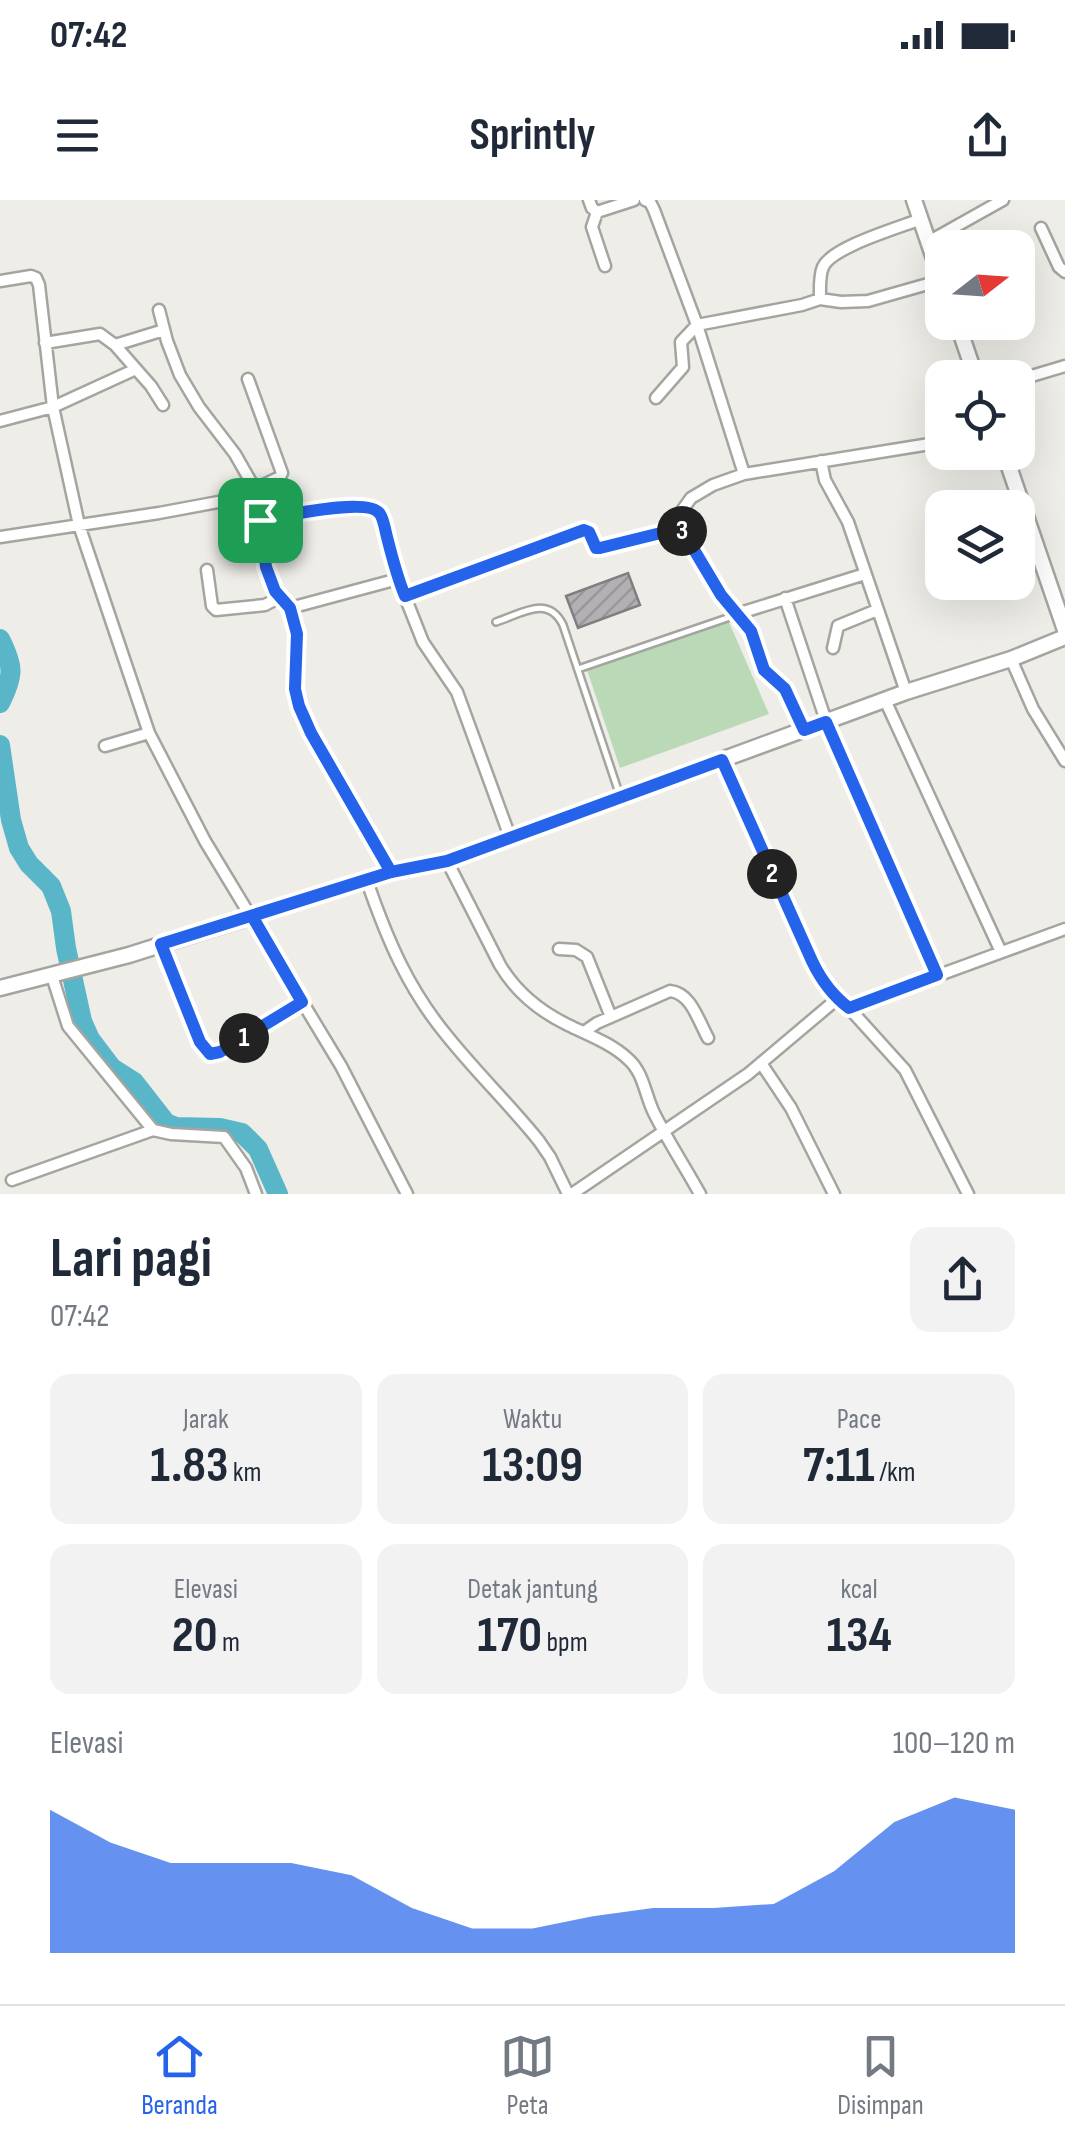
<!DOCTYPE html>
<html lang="id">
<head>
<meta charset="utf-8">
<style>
	:root { --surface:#fff; --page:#f2f2f3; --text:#1f2937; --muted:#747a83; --line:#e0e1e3; --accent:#2563eb }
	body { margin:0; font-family:"Sofia Sans Condensed",sans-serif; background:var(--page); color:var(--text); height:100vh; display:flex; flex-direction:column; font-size:38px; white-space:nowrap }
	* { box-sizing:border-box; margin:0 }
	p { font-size:32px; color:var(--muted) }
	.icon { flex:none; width:55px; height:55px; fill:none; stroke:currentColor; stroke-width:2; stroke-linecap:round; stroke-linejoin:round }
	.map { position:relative; height:994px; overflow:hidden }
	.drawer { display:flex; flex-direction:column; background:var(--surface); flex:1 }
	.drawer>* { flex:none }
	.needle { width:65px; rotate:73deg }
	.controls { position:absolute; left:925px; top:30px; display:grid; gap:20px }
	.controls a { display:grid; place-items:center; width:110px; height:110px; border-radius:20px; background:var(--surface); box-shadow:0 10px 40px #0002; font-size:50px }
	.pin { position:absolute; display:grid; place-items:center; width:85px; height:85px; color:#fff; margin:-42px; border-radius:20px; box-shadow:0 5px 15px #0006 }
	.km { position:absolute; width:50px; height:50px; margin:-25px; border-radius:50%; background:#222; color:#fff; font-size:28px; line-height:50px; text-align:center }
	.round { display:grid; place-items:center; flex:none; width:105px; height:105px; border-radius:20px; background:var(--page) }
	.overview { display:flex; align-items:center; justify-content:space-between; height:170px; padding:0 50px }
	h1 { font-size:55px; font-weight:700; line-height:75px }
	.metrics { display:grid; grid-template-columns:repeat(3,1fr); gap:15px; height:170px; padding:10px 50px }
	.metrics div { display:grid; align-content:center; border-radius:20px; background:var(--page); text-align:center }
	.metrics b { font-size:50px; font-weight:700 }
	.metrics small { font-size:28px; font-weight:400 }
	.metrics p { font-size:28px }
	.chart { height:280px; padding:20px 50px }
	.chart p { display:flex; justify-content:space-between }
	.chart svg { width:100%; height:180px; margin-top:10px; fill:var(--accent); opacity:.7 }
	.status { display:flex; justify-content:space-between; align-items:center; height:70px; padding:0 50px; background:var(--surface); direction:ltr }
	.status svg { height:28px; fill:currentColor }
	header { display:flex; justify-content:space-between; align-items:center; height:130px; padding:0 50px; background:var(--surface); font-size:45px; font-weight:700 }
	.tab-bar { display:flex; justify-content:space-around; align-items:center; height:140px; border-top:2px solid var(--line); background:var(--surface); font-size:28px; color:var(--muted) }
	.tab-bar a { display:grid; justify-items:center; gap:5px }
	.tab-bar .current { color:var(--accent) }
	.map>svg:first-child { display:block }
	.green { fill:#badab7 }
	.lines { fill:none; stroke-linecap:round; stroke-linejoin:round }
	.river { stroke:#59b6c8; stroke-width:20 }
	.building { fill:url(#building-hatch); stroke:#807e81; stroke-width:2.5 }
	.lane-casing { stroke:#a5a5a0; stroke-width:10 }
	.street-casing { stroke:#a5a5a0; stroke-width:15 }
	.secondary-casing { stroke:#a5a5a0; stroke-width:19 }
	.lane { stroke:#fff; stroke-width:5 }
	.street { stroke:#fff; stroke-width:10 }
	.secondary { stroke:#fff; stroke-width:14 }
	.route-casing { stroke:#fff; stroke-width:20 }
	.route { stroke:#2563eb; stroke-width:12 }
</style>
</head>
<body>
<div class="status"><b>07:42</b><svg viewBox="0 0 49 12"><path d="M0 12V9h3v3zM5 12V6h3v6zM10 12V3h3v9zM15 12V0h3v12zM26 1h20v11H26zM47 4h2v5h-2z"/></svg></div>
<header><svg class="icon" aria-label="menu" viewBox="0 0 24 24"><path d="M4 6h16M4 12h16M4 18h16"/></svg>Sprintly<svg class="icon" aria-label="share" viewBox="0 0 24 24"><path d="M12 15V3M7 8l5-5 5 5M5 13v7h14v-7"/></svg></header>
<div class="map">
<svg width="1065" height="994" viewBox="0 0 1065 994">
	<defs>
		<pattern id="building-hatch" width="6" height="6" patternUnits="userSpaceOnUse" patternTransform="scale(2.5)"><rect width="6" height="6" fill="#b3b0b4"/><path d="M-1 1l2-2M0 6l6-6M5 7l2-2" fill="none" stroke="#99979a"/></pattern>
	</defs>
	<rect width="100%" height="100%" fill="#eeede8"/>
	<path class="green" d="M728,420L769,514L620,568L586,467Z"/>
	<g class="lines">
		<path class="river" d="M0,439C14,467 14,475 0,503
			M0,545L11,620L19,648L29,664L51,686L61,711L66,748L82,821L90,839L112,868L134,882L166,923L176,927L220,928L242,933L258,949L278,994"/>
	</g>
	<path class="building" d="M628,373L640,405L578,428L566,396Z"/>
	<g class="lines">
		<defs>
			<path id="lane" d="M496,422C521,414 548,394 563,425L619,593
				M578,469L736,415"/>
			<path id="street" d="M589,0L592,8L597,12L634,0
				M645,0L650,2L654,10L697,125L744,274
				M597,12L592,27L605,66
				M1041,28L1059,67L1065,72
				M928,42L1003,0
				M0,81L31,76L36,78L39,85L53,207L79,325L149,533L205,641L341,866L407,994
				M820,99C820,89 819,76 823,67C832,47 898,28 921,19
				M159,110L167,141L180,175L199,207L235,254L255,289L266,367L275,391L290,408L297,434L295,489L299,506L311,533L391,672
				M45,143L100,134L115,145L136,169
				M115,145L164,130
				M248,179L282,273L280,277L255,289
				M1018,180L1065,166
				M656,198L683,167L681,142L697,125L802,105L820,99L841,102L868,101L942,80
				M0,221L53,207L136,169L151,186L163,205
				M821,261L825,280L848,322L906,492
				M260,320C280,317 363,299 377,310C387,319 394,364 398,379
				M0,337L159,313L256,295
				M207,370L212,406L216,410L265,405L280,397
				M405,396L584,330L589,332L598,349L681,327
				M785,398L826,521L937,775
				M290,408L398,379L423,442L457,492L510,637
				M737,414L865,374
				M833,448L838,426L877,410
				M1011,459L1033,509L1065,561
				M885,500L1001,752
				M804,530L785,489L765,470L751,431L721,395L681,327V312L691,298L713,285L744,274L942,242
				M105,546L149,533
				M722,560L754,635L819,777L837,799L849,808L905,870L968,994
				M447,661L500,765C516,792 539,811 568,825C588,835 611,843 628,859C644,873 645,895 654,913C668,941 685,967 700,994
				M367,681C387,739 408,789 448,837C477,873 510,905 539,941L550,957L568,994
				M161,744L199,843L210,854L220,853L302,802
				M559,749L576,750L587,757L611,817
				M52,776L68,826L153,930L171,934L224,937L246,968L256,994
				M849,808L1065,729
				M584,832L597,823L670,791C691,793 698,820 708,838
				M761,863L791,908L834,994
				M12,980L153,930
				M572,994L748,874L837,799"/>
			<path id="secondary" d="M914,0L942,82
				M957,122L976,178
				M1004,252L1065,430
				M0,788L129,755L391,672L447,661L906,492L1011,459L1065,437"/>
		</defs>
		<use href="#lane" class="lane-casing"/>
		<use href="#street" class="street-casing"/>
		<use href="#secondary" class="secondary-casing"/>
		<use href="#lane" class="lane"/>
		<use href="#street" class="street"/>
		<use href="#secondary" class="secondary"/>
	</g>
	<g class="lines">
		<defs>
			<path id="route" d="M260,320L266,367L275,391L290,408L297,434L295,489L299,506L311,533L391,672L161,744L200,842L210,854L220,852L302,802L252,716L391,672L447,661L722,560L812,761C821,780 833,796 849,808L937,775L826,522L804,530L785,489L764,470L751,431L721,395L681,328L600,348H596L589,332L584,330L405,396C397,377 392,357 387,337C385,330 384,320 380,314C369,296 281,317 260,320"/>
		</defs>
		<use href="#route" class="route-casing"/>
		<use href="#route" class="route"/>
	</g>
</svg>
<div class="controls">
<a><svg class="needle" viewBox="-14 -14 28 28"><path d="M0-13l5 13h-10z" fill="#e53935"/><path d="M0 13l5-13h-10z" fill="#747a83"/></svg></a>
<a><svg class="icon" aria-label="locate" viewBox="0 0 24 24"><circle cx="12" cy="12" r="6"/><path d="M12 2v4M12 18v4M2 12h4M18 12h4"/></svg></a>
<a><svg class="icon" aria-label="layers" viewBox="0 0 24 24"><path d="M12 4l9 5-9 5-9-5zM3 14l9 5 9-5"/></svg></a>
</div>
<div class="pin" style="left:260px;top:320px;background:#1e9e55"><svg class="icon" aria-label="arrive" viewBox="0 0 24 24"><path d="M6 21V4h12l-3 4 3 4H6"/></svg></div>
<b class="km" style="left:244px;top:838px">1</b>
<b class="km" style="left:772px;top:674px">2</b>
<b class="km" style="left:682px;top:331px">3</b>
</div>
<section class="drawer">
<div class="overview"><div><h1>Lari pagi</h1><p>07:42</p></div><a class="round"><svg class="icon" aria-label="share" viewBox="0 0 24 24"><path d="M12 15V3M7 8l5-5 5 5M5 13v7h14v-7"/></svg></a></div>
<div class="metrics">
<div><p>Jarak</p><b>1.83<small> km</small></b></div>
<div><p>Waktu</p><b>13:09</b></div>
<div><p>Pace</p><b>7:11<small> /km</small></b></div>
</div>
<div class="metrics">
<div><p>Elevasi</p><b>20<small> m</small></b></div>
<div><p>Detak jantung</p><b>170<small> bpm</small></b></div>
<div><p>kcal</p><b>134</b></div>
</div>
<div class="chart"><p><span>Elevasi</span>100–120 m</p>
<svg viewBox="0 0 160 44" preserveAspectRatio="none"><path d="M0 44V9L10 17L20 22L30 22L40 22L50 25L60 33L70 38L80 38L90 35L100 33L110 33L120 32L130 24L140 12L150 6L160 9V44z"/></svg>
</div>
</section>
<nav class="tab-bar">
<a class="current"><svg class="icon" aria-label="home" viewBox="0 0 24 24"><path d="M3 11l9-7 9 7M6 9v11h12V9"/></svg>Beranda</a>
<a><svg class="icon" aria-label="map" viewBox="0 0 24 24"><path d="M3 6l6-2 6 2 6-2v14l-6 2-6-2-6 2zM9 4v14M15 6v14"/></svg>Peta</a>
<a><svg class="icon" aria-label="saved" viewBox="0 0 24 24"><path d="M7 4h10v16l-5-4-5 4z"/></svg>Disimpan</a>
</nav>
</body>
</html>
